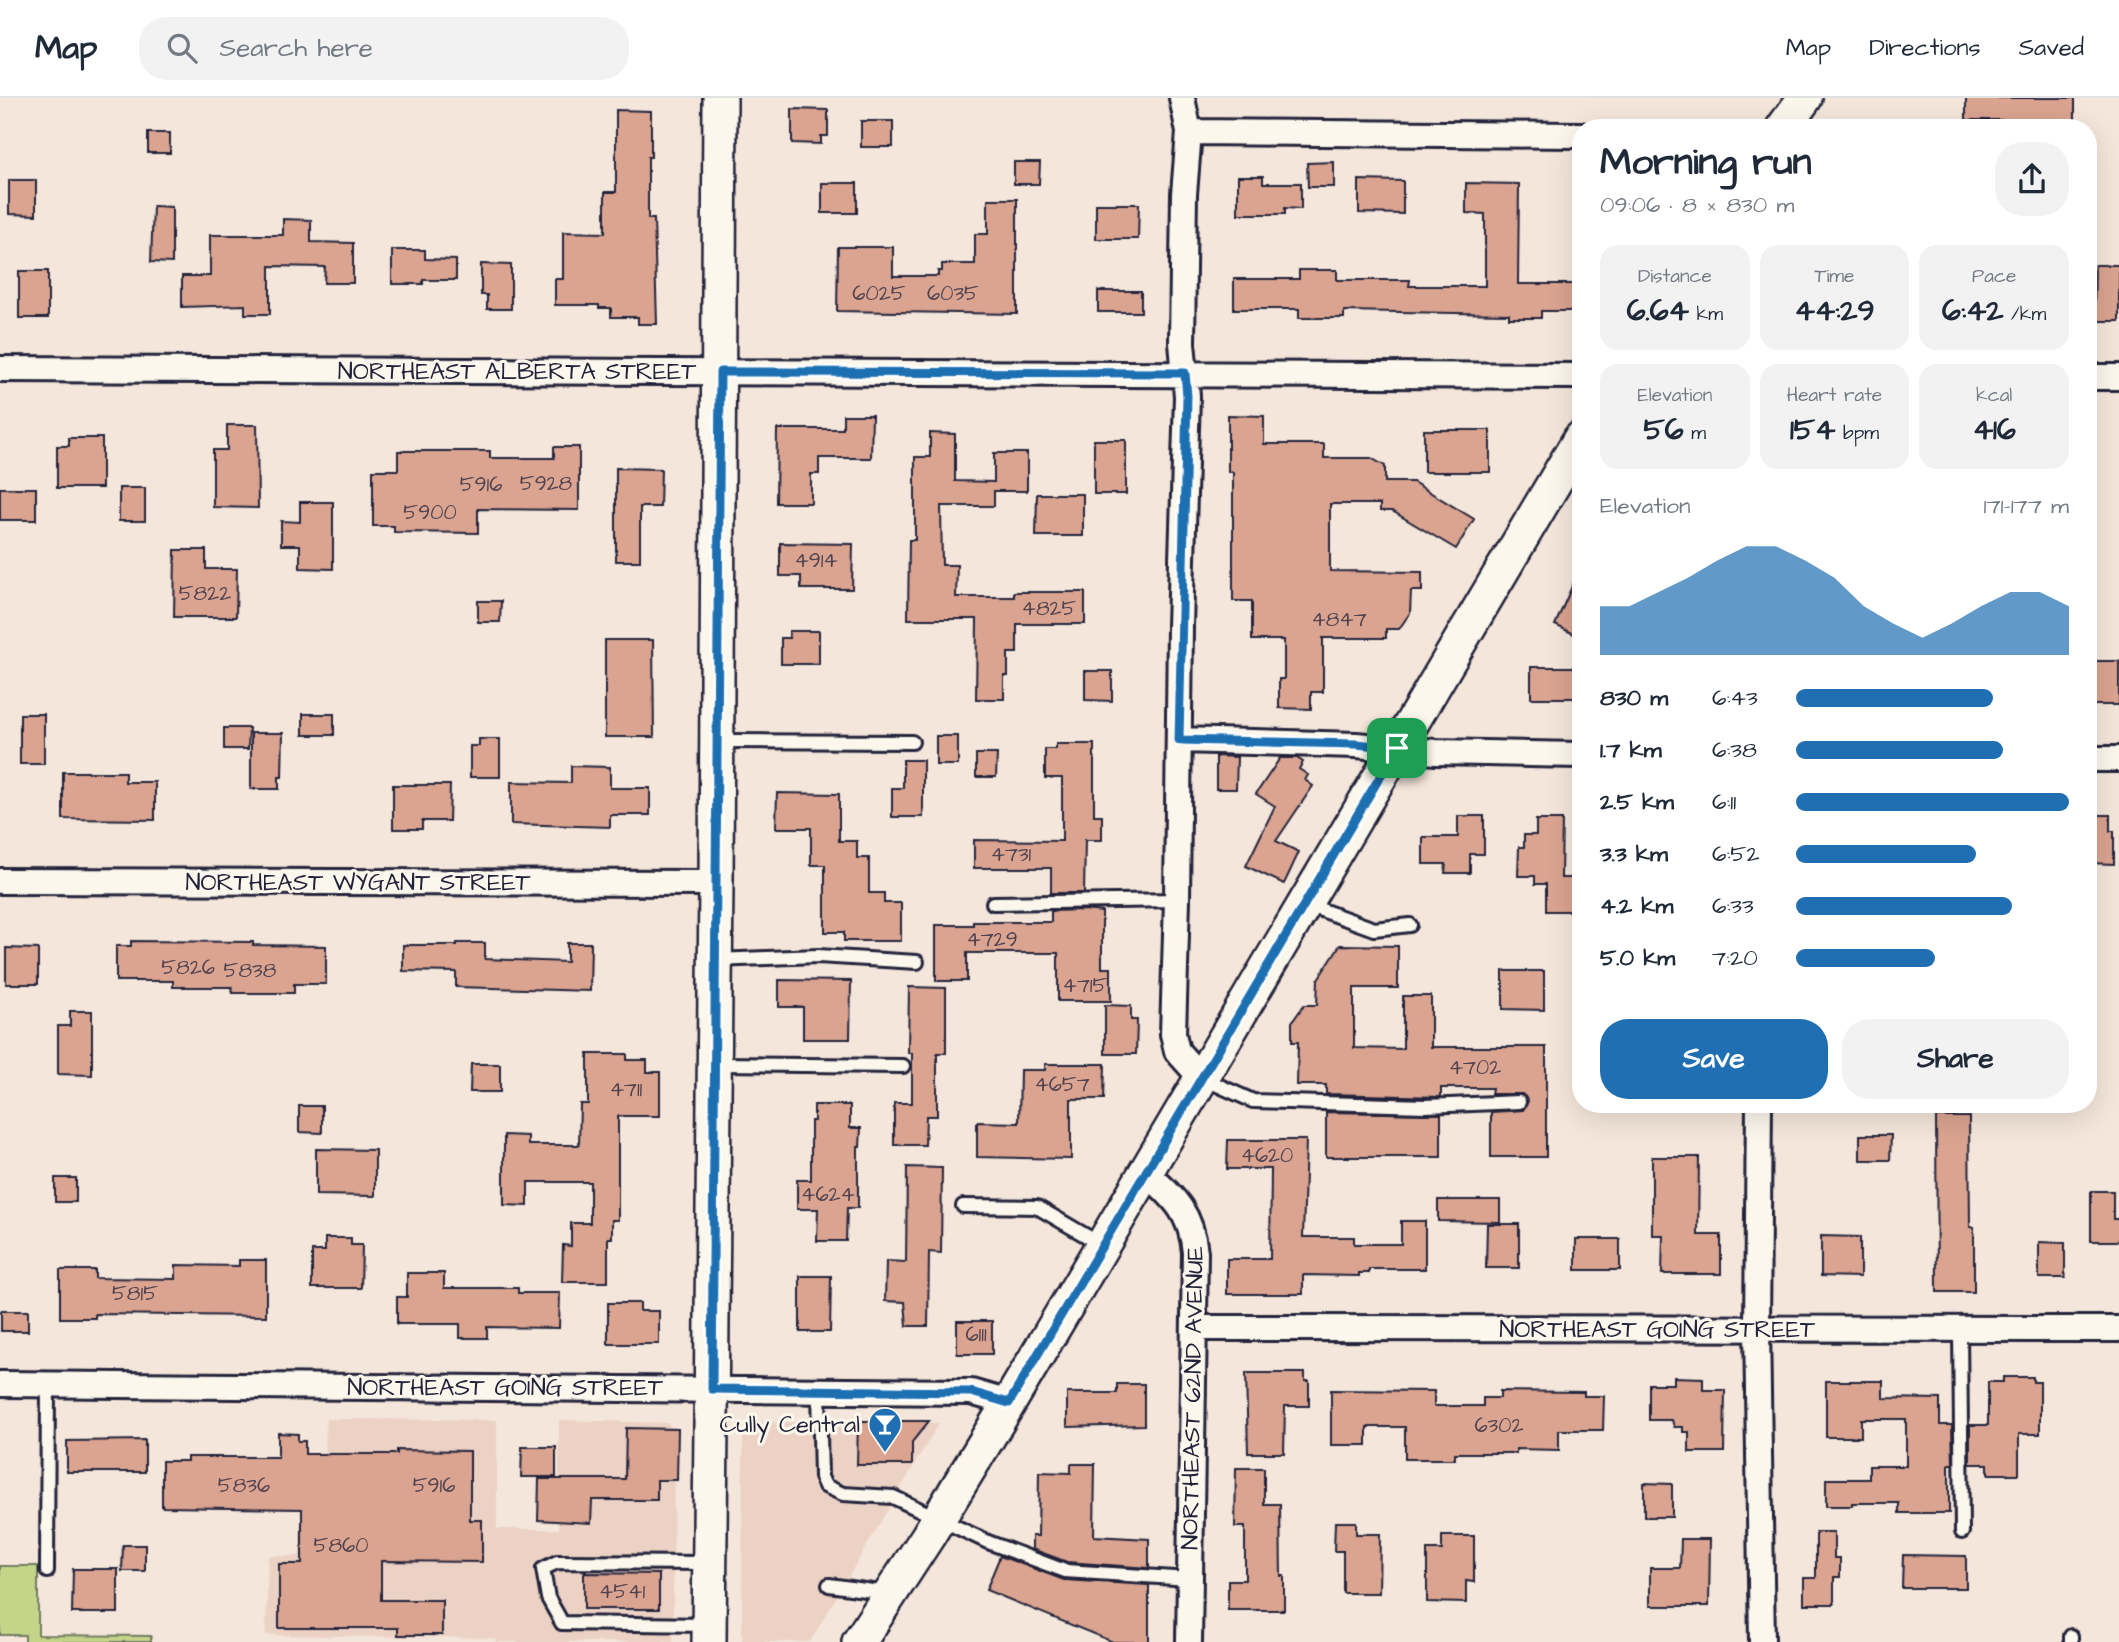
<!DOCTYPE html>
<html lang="en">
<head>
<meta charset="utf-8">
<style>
	:root { --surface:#fff; --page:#f2f2f3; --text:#1f2937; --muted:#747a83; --line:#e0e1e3; --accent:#1f6fb2 }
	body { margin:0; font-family:"Architects Daughter",sans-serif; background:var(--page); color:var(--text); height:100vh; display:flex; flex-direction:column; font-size:26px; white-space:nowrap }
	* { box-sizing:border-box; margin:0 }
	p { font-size:23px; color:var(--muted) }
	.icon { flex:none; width:38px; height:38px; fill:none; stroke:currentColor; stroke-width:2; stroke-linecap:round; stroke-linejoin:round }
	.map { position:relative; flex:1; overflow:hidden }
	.side { position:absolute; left:1572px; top:21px; width:525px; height:994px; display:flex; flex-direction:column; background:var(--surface); border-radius:28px; box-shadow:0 7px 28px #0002 }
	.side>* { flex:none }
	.pin { position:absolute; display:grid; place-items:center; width:60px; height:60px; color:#fff; margin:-30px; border-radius:14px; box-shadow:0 4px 10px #0006 }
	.round { display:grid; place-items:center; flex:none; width:74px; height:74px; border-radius:28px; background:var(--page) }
	.summary { display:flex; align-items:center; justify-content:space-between; height:119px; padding:0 28px }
	h1 { font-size:38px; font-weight:700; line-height:52px }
	.metrics { display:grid; grid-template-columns:repeat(3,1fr); gap:10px; height:119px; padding:7px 28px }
	.metrics div { display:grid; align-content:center; border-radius:18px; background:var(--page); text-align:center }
	.metrics b { font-size:30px; font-weight:700 }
	.metrics small { font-size:19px; font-weight:400 }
	.metrics p { font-size:19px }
	.chart { height:196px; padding:14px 28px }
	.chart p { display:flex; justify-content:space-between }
	.chart svg { width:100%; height:126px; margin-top:7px; fill:var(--accent); opacity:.7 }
	.action { display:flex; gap:14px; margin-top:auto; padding:14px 28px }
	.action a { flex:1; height:80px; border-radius:28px; background:var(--accent); color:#fff; font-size:28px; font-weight:700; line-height:80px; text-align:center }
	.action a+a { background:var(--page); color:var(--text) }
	ul { padding:0 28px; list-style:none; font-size:23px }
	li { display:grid; grid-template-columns:112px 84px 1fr; align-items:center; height:52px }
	li i { height:18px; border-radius:9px; background:var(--accent) }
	header { display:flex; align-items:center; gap:42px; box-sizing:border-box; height:98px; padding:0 35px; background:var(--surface); border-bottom:2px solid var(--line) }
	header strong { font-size:33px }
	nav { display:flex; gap:38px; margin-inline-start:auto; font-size:24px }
	.search { width:490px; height:63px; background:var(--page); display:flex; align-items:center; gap:18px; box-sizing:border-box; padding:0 24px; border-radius:28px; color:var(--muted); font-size:26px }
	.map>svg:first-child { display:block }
	.built { fill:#ecd2c4 }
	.green { fill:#c4d58a; stroke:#737c62; stroke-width:2 }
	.building { fill:#daa490; stroke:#22223b; stroke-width:2 }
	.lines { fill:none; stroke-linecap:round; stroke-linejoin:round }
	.lane-casing { stroke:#22223b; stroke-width:18 }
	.street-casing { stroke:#22223b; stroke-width:30 }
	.secondary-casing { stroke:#22223b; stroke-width:38 }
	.lane { stroke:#fbf7ec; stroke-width:12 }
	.street { stroke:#fbf7ec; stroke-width:24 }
	.secondary { stroke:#fbf7ec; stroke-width:33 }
	.route-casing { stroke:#fff; stroke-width:14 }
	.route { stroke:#1f6fb2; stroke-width:9 }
	.labels { text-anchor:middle; stroke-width:6; stroke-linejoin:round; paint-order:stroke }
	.number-label { font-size:21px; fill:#504250 }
	.street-label { font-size:24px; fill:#22223b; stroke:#fbf7ec }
	.poi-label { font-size:24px; fill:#22223b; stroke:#fbf7ec; text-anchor:end }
</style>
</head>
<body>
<header>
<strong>Map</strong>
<div class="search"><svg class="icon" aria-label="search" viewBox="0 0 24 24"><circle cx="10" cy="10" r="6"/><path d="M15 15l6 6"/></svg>Search here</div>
<nav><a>Map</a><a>Directions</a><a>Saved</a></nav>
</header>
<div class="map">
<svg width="2119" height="1544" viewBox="0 0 2119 1544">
	<rect width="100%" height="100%" fill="#f4e6da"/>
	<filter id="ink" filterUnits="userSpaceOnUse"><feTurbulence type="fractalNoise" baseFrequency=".0143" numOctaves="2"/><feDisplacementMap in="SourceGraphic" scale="14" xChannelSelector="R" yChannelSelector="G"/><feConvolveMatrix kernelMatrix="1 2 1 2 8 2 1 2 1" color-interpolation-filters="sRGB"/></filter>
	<g filter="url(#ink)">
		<path class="built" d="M326,1321L497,1322V1431H559V1322L668,1325L674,1334L673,1544H496L495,1540L266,1537L268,1458H300V1427L324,1426Z
			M753,1324L939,1325L810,1544H742L743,1334L748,1326Z"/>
		<path class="green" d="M0,1468H38V1537L151,1538V1544H25V1537H0Z"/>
		<path class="building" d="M1966,0H2075V28H2034V22H1966Z
			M792,11L828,12V38H821V46L792,45Z
			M616,12L651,13V59H648V121H654L657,226H638V219H611V210H599V207H555V181H563V134L605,135V94H616Z
			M861,23H893V49H861Z
			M148,35H170V55H148Z
			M1014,64H1040L1039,86H1014Z
			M1334,64V89H1308L1307,65Z
			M1238,78H1263V85H1301V111L1285,110V116H1238Z
			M9,82H36V117L9,116Z
			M1359,82L1403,83V116L1359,115Z
			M822,85H857V115H822Z
			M1466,85L1519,86L1518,186H1580V213H1541V220H1509V216L1344,213V220H1299V211H1234V181H1299V172H1337V182H1410L1409,188H1485V116L1466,115Z
			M988,101H1017V216L837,213L838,149H893V178H938V173H942V166H975V136H988Z
			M1096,106H1139L1138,141H1096Z
			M153,108L172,109V165L151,164Z
			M283,121L311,122V144L353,145V185H324L325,169L270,168V216H245V207L182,209V178H210V137H283Z
			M392,152H425V161L456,162V182H423V186H392Z
			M481,166L511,167V211H487V197H481Z
			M2095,167H2119V223H2094Z
			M19,173H48V220H19Z
			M1098,193H1141V214H1098Z
			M843,317H872L871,360H819V376H811V405H776L777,331H843Z
			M1228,317L1264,318V346H1324V360H1371L1385,368V384H1413L1474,421L1456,451L1392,413H1380V406H1330V473L1422,474V493H1411L1410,515L1399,531H1386V540H1323V594H1311V611L1279,610V581H1284V542H1252V503H1233V374H1228Z
			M227,327H257L258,410L213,409V352H227Z
			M1424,332H1490V374H1424Z
			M930,335L955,336V383L994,384V355H1027V393H994V408H941L942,467H957L956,499H1014V494H1085V526H1017V555H1008V578H1004V601H976L977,521H908L909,442H915V359H930Z
			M69,340H102V390H57V348H69Z
			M1094,342H1126V396H1094Z
			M554,349H579V412L478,411V435L394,434V428H373V372H398V353H490V360H554Z
			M616,370L661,371L660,409H640V463H616Z
			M0,390H36V422H0Z
			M119,390H145V423H119Z
			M1037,396H1083V438H1036Z
			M300,404H333V471L300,470V447H281V423L300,424Z
			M780,445L853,446L852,491H801V478H780Z
			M175,452H206V471H237L236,519H174Z
			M1580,470V539L1555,527Z
			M478,503H501L500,524H478Z
			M789,533H819V566H781V540H789Z
			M605,542H653L654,639H605Z
			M2088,563H2119V607H2088Z
			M1531,569H1580V600H1531Z
			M1085,573H1112V603L1085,602Z
			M20,616H44V666H20Z
			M303,616H334V637H303Z
			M224,630H249L248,651H224Z
			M251,635H283L282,679H279V691H251Z
			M936,638H958V667H936Z
			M479,641H500V679H470V648H479Z
			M1056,646H1094V717H1102V742H1085L1084,795H1051V770H974V742L1062,743V680H1045V651H1056Z
			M976,656H997L996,679H976Z
			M1216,658L1237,659L1236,691H1216Z
			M1280,660H1297L1303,664L1299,671L1308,677L1305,682L1313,688L1276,743L1299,754L1284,786L1246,768L1275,708L1256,696Z
			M903,662H923V719H892V690H903Z
			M571,668L610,669V690H650V717H610V729L511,726V684L571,685Z
			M63,674H125V684H155V722L63,721Z
			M393,687H450L449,723H422V731H393Z
			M777,695L839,696V743H857V760H869V795H884V805H901V843H844V834H825V767H811V730H776Z
			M2088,717H2110V733H2114V766L2088,765Z
			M1458,718H1484V756H1470V775H1445L1446,766H1423V739H1458Z
			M1536,722H1562L1561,780H1580V813H1546V786H1535V778H1518L1519,749H1524V737H1536Z
			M1084,812L1102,814V870H1111V903H1058V855H967V883H936V827H973V824H1051V813Z
			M131,843L253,844V847L326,848V886H294V895H232V889H173V883H116V848H131Z
			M457,845H485V861L567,864V845H591L590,893L456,889V874L403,873V847H457Z
			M1340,847L1398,848V890H1354V950L1403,951V898H1431V949H1546V1059H1491V1014L1523,1012L1528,1003L1522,996H1491L1492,990H1441V999L1326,996V987H1297L1298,944H1292V924L1304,907H1317L1318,881Z
			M6,850L38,851V886H6Z
			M1503,873H1544V912L1503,911Z
			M779,882L851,883L850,941H803V909H779Z
			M909,889L946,890V955H937V1018H926L925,1047H894V1005H912V955H908Z
			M1105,907L1131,908V922H1137L1136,956H1105Z
			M70,913H92V977L58,976V928H70Z
			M588,956H627V962H647V974H660V1018H618V1122H612V1140H608V1184H562L563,1147L571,1148V1125H590V1084H528V1108L504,1107V1037L528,1038V1047H579L580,1006H588Z
			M471,966H500V994H470Z
			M1045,966H1105L1104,1001H1071V1061L977,1059V1024L1019,1025L1020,972H1045Z
			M814,1007H850V1030H861L860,1049H858V1110H847L846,1143H817L818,1111H797V1082H811V1023H814Z
			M299,1008H322V1035L299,1034Z
			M1326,1014L1441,1016V1059H1326Z
			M1936,1019H1969L1970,1129H1974V1194H1937Z
			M1860,1037H1891L1890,1062H1860Z
			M1228,1042H1306L1303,1139H1354V1146H1401V1123H1425V1171H1369V1175H1359V1178L1303,1177V1196H1227V1161H1270L1271,1071H1227Z
			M316,1051L375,1052V1098L316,1097Z
			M1652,1059H1699L1698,1137H1721V1176H1662L1663,1137H1652Z
			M907,1069L942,1070L941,1155L929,1154L928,1228H907L905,1204L885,1203L886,1163L906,1164Z
			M55,1080H76V1104H55Z
			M2091,1093H2113V1121H2119V1143H2091Z
			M1438,1102H1500V1124L1438,1123Z
			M1487,1126H1519V1170H1486Z
			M1821,1138L1860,1139V1179L1821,1178Z
			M325,1140H351V1147H362L361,1190H312V1153H325Z
			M1576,1141H1620V1172H1576Z
			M2039,1144L2065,1145V1180H2039Z
			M239,1162H266V1218L95,1216V1220H60V1172H95V1180L176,1181V1167L239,1168Z
			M407,1175H444V1190H518V1195H560L559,1230L487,1229V1240H460V1226H397V1199H407Z
			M800,1178H831L830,1234H800Z
			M608,1205H640V1213H659V1246H608Z
			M1,1213H28V1233H1Z
			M957,1223H992V1256H957Z
			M1246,1275H1305V1283H1309V1308H1285L1284,1355H1248Z
			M1674,1279L1703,1280V1292H1725L1724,1354H1689V1334H1683V1329H1674L1672,1322H1649V1286H1674Z
			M2003,1279H2033V1284H2040V1336H2019V1376H1988V1366H1970V1327H1988V1284H2003Z
			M1826,1283H1883V1300L1940,1301V1327H1952L1953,1366H1949V1415H1899V1405H1852V1408H1826V1381H1869V1368H1906V1321H1861V1339H1826Z
			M1117,1286H1144V1327L1067,1329V1295H1117Z
			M1331,1292L1434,1293V1308H1483V1300H1500V1293L1584,1294V1298H1604L1603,1332H1559V1352L1516,1351V1355H1455V1361H1405V1329H1367V1347H1331Z
			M858,1323H929L912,1344V1367H857Z
			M626,1330L678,1331L677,1382H657V1402H592L591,1425L538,1422L539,1381H625Z
			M278,1335L298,1336V1343H305V1356H397V1352L470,1353V1422H482V1464L381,1463V1502H442V1537H398V1530H279V1466H302V1411L162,1409V1363H187V1359H278Z
			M145,1342V1374H67V1343Z
			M522,1349H556V1379H521Z
			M1071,1366H1095L1094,1438L1149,1441V1470L1067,1464L1032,1451V1438H1038L1039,1374L1071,1375Z
			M1236,1370H1264V1406H1280L1281,1478H1284V1512H1228V1482H1245V1429H1235Z
			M1644,1385L1672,1386V1419H1644Z
			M1335,1424H1356V1436H1380L1379,1495H1343V1453H1334Z
			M1816,1434H1834V1460H1840V1479H1834V1506H1804V1480H1816Z
			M1442,1438H1474V1484L1466,1483V1505L1427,1504V1452H1442Z
			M1681,1441H1710L1709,1508H1650V1470H1680Z
			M123,1447H145V1473H122Z
			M1903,1457L1966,1458V1490H1902Z
			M1000,1458L1064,1482L1149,1487V1544H1113L986,1492Z
			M73,1471H118V1515H72Z
			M584,1475L659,1476V1511H584Z"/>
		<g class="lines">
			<defs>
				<path id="lane" d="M717,643L912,644
					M993,805L1177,802
					M1305,806L1374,831L1410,827
					M716,862L818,858L917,864
					M715,966L903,968
					M1202,980L1253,1003L1426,1008L1519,1004
					M963,1108L1037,1109L1102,1147
					M1960,1230L1962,1434
					M819,1293L821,1379L825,1388L843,1396L893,1399L988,1444L1065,1473L1190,1481
					M47,1473L48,1286
					M829,1487L887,1495
					M707,1527L562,1525L548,1500L543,1471L557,1464L709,1465
					M2071,1544V1538"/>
				<path id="street" d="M1182,0L1189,34L1184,96L1182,245L1187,298L1180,528L1177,802L1173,936L1177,953L1201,980
					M1189,34L1580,37
					M0,271L1580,278
					M2088,279H2119
					M1179,642L1356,647L1436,654L1580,657
					M2088,661H2119
					M0,783L716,785
					M1759,1006L1757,1230L1762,1544
					M1146,1074C1174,1100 1191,1114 1195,1154L1189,1544
					M1194,1230L2119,1231
					M0,1286L971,1294L1009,1305"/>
				<path id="secondary" d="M1783,30L1805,0
					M709,1544L716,785L720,0
					M859,1544L928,1438L1009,1305L1580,341"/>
			</defs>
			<use href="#lane" class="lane-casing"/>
			<use href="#street" class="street-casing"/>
			<use href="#secondary" class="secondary-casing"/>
			<use href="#lane" class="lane"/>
			<use href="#street" class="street"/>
			<use href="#secondary" class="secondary"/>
		</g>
	</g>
	<g class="lines" filter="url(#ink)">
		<defs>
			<path id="route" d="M720,274L1185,275L1187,298L1179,642L1356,646L1397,650L1009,1305L971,1294L712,1291Z"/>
		</defs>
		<use href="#route" class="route-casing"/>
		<use href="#route" class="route"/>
	</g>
	<defs>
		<symbol id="bar-pin" viewBox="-11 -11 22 30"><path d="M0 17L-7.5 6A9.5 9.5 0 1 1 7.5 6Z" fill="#1f6fb2" stroke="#fbf7ec"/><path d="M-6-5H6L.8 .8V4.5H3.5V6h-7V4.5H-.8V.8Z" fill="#fff"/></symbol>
	</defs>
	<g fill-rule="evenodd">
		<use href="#bar-pin" x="866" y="1307" width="38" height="52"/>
	</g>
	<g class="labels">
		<g class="number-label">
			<text x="879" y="202">6025</text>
			<text x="953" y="202">6035</text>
			<text x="546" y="392">5928</text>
			<text x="481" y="393">5916</text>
			<text x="430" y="421">5900</text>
			<text x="816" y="469">4914</text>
			<text x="205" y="502">5822</text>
			<text x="1049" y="517">4825</text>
			<text x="1339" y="528">4847</text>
			<text x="1011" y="763">4731</text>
			<text x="992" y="848">4729</text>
			<text x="188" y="876">5826</text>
			<text x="250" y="879">5838</text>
			<text x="1085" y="894">4715</text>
			<text x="1475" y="976">4702</text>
			<text x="1062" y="993">4657</text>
			<text x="626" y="998">4711</text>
			<text x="1267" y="1064">4620</text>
			<text x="828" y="1103">4624</text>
			<text x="135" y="1202">5815</text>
			<text x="976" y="1243">6111</text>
			<text x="1499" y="1334">6302</text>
			<text x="244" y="1394">5836</text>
			<text x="434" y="1394">5916</text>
			<text x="341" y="1454">5860</text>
			<text x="622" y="1500">4541</text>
		</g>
		<g class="street-label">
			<text x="517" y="281">NORTHEAST ALBERTA STREET</text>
			<text x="358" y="792">NORTHEAST WYGANT STREET</text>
			<text x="1657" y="1239">NORTHEAST GOING STREET</text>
			<text x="505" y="1297">NORTHEAST GOING STREET</text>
			<text transform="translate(1192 1300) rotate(-89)" y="8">NORTHEAST 62ND AVENUE</text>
		</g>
		<g class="poi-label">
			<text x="860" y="1334">Cully Central</text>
		</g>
	</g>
</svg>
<div class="pin" style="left:1397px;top:650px;background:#1e9e55"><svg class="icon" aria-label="arrive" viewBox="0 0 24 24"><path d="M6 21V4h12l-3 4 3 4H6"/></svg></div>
<section class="side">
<div class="summary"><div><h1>Morning run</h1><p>09:06 · 8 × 830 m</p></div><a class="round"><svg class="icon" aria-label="share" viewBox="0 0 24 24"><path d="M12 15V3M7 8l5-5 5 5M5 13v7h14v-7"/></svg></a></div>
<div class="metrics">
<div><p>Distance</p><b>6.64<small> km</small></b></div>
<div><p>Time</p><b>44:29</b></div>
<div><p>Pace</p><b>6:42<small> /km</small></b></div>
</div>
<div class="metrics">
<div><p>Elevation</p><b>56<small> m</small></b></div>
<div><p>Heart rate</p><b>154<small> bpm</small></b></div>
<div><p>kcal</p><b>416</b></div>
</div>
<div class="chart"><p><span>Elevation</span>171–177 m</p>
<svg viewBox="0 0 160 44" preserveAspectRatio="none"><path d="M0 44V27L10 27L20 22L30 17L40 11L50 6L60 6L70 11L80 17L90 27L100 33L110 38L120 33L130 27L140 22L150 22L160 27V44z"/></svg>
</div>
<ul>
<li><b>830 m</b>6:43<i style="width:72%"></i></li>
<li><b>1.7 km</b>6:38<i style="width:76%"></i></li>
<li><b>2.5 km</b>6:11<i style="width:100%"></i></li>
<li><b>3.3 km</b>6:52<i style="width:66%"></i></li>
<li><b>4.2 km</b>6:33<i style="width:79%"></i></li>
<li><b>5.0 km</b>7:20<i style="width:51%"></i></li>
</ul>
<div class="action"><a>Save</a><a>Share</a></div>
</section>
</div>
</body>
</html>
